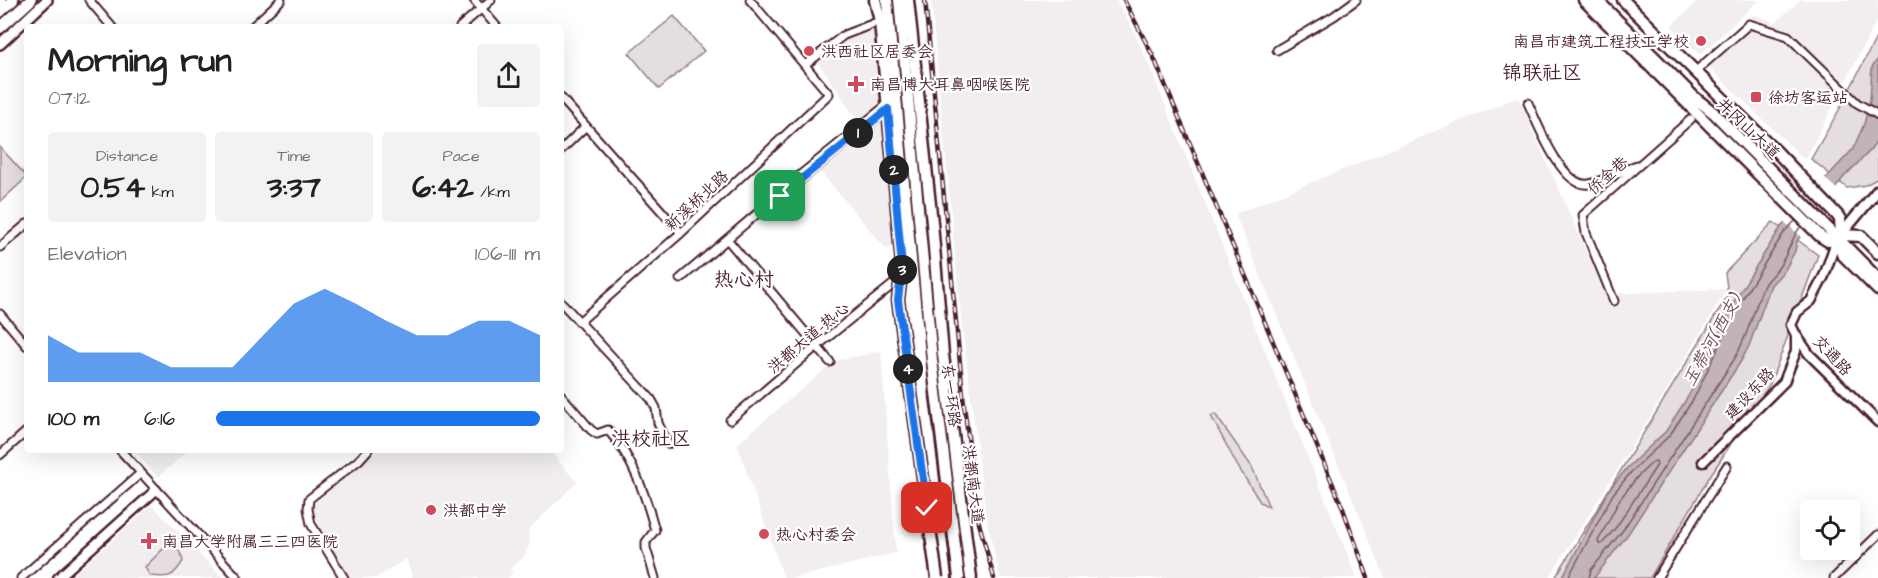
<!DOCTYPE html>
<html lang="en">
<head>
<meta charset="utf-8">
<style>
	:root { --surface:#fff; --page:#f2f2f2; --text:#202124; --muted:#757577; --accent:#1a73e8 }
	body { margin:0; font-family:"Architects Daughter","LXGW WenKai TC",sans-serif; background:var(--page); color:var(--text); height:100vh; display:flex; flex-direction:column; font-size:22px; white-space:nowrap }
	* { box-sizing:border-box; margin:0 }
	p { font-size:20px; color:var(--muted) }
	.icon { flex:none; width:33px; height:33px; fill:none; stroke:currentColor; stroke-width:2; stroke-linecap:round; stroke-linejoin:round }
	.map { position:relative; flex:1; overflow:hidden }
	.drawer { position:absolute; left:24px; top:24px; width:540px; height:429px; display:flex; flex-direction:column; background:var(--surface); border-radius:6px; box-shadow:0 6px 24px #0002 }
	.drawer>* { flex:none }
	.controls { position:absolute; left:1800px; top:500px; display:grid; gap:12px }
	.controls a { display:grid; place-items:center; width:60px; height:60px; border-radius:6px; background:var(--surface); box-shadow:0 6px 24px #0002; font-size:30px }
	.pin { position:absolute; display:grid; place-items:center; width:51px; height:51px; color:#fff; margin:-26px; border-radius:12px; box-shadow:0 3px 9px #0006 }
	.km { position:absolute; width:30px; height:30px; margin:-15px; border-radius:50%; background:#222; color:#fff; font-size:16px; line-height:30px; text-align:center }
	.round { display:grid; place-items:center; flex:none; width:63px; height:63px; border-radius:6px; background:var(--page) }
	.headline { display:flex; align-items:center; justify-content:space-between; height:102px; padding:0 24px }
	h1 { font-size:33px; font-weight:700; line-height:45px }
	.metrics { display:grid; grid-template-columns:repeat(3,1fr); gap:9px; height:102px; padding:6px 24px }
	.metrics div { display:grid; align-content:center; border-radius:6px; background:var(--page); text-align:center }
	.metrics b { font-size:30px; font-weight:700 }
	.metrics small { font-size:16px; font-weight:400 }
	.metrics p { font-size:16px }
	.chart { height:168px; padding:12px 24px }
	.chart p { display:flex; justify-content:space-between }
	.chart svg { width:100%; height:108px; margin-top:6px; fill:var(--accent); opacity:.7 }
	ul { padding:0 24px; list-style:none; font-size:20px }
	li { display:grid; grid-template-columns:96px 72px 1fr; align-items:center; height:45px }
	li i { height:15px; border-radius:8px; background:var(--accent) }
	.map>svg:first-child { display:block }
	.built { fill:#f2eeef }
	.green { fill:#e5dee0; stroke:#987e86; stroke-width:1.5 }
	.water { fill:#c1b3b6; stroke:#91787e; stroke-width:1.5 }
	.pier { fill:#fff }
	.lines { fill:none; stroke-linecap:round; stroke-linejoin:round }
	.shore { stroke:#7a5a63; stroke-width:1.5 }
	.minor-casing { stroke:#4a1f2b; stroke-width:11 }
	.tertiary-casing { stroke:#4a1f2b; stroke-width:13 }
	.secondary-casing { stroke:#4a1f2b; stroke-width:14 }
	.primary-casing { stroke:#4a1f2b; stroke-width:15 }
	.trunk-casing { stroke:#4a1f2b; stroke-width:15 }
	.minor { stroke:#fff; stroke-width:7 }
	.tertiary { stroke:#fff; stroke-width:8 }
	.secondary { stroke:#fff; stroke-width:9 }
	.primary { stroke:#fff; stroke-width:10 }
	.trunk { stroke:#fff; stroke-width:10 }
	.rail-casing { stroke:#4a1f2b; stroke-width:4.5 }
	.rail { stroke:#fff; stroke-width:2; stroke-dasharray:7; stroke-linecap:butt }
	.primary-bridge-casing { stroke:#4a1f2b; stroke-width:15; stroke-linecap:butt }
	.primary-bridge { stroke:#fff; stroke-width:10 }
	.route-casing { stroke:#fff; stroke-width:12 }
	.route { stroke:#1a73e8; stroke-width:8 }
	.poi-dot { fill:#d1495b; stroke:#fff; stroke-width:2 }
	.labels { text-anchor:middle; stroke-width:4.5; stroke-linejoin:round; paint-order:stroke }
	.poi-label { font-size:16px; fill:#4a1f2b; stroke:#fff; text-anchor:start }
	.street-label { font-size:16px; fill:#4a1f2b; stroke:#fff }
	.water-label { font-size:18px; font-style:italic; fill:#74535c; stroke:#fff }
	.quarter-label { font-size:20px; fill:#4a1f2b; stroke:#fff }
</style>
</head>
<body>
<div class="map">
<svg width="1878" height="578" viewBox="0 0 1878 578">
	<rect width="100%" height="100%" fill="#fff"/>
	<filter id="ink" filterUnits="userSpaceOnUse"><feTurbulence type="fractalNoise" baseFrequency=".0167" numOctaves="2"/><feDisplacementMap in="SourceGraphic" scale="12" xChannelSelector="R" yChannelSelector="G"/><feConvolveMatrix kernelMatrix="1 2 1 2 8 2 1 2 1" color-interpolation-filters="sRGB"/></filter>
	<g filter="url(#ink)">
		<path class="built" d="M931,0H1116L1133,29L1151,70L1357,578H1000L986,516L961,318Z
			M1699,0H1759L1700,55L1671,26Z
			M1800,0H1878V18L1805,160L1701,60L1754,14L1775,23Z
			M874,27L880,106L857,120L818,62L845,39Z
			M1518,97L1605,294L1727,289L1665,393L1549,578H1385L1235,214Z
			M885,116L895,244L887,250L819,170Z
			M881,351L896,553L794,578H784L737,444L835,361Z
			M133,450H189L158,477Z
			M378,450H549L577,482L532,526L528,532L530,543L524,557L510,568L513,573L508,578H413L406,559L376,578H349L315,517L314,504Z
			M152,505L223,578H70Z"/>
		<path class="green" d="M674,16L704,51L659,89L629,53Z
			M1878,34V178L1866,185L1847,188L1811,159L1839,110Z
			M0,147L27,177L0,202Z
			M1773,222L1818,255L1770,384L1710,476L1650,578H1555L1728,295L1725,273Z
			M1215,414L1252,467L1269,507L1260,502L1237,465L1211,416Z
			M167,545H172C178,549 182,553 183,561C173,578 169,578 150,576L145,567Z"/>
		<path class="water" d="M1878,59V140L1870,151L1843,178L1797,241L1795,251L1785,270L1771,285L1749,346L1741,361L1628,534L1594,578H1562L1608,491L1628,467L1666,431L1689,395L1736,298L1781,227L1853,149L1864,124L1870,100L1872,67Z"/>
		<path class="pier" d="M1823,177L1838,190L1803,238L1783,221Z"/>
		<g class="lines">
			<path class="shore" d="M1656,461L1657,465L1617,526L1602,544H1599L1598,541L1620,499L1638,476L1653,462Z
				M1568,578L1613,494L1632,471L1670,435L1694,398L1741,301L1785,231L1795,221
				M1589,578L1591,570L1623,530L1735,358C1748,335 1754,309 1764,285C1768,278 1775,273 1779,267C1789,253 1790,240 1801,226"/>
			<defs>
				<path id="minor" d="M89,0L112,27
					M474,0L497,27
					M252,27L281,0
					M460,27L491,0
					M1277,50L1334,16L1356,0
					M805,65L844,35L880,21
					M1696,71L1749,24L1788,36L1857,103L1878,115
					M561,98L681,233
					M1528,103C1537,122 1562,189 1589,184C1602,182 1624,170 1637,165
					M888,104L778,193L781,196L888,109
					M561,150L586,126
					M727,239L830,362
					M0,247L27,224
					M680,279L779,195
					M1614,301L1586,233L1583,215L1691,119
					M561,302L651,399L656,408L658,423L668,444
					M0,314L27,346
					M579,322L681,233L829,94L750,0
					M561,395L591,430L597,434L608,430C633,458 645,494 655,530L646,542V548L655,578
					M730,420L817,346L901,278
					M120,450L238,578
					M0,455L27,431
					M21,578L141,473
					M344,578L311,524L308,509L309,499L359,460L368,450
					M1657,578L1727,466
					M1834,578L1878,535"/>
				<path id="tertiary" d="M1796,335L1809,354L1878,422
					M1703,462L1784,382L1796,351V335L1791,325L1797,312L1811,301L1824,276L1837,239
					M58,578L156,490"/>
				<path id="secondary" d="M0,1L1,0
					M0,44L47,0
					M1839,237L1878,190"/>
				<path id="primary" d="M875,0L880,21L902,265L930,485
					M908,0L932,223L943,355L971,578
					M1584,0L1820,236L1828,241L1837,239L1842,254L1878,290
					M1623,0L1775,150L1837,215L1840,219L1841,235L1861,236L1878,253"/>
				<path id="trunk" d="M887,0L924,399L946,578
					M899,0L932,360L959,578
					M1597,0L1695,98L1714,113L1878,279
					M0,12L13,0
					M0,28L31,0"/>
			</defs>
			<use href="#minor" class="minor-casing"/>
			<use href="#tertiary" class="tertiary-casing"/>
			<use href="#secondary" class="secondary-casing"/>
			<use href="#primary" class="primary-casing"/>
			<use href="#trunk" class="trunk-casing"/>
			<use href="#minor" class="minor"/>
			<use href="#tertiary" class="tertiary"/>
			<use href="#secondary" class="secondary"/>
			<use href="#primary" class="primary"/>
			<use href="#trunk" class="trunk"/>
			<defs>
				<path id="rail" d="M925,0L964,405L979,523L994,578
					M1124,0L1154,58L1342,506L1368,578"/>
			</defs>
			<use href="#rail" class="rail-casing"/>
			<use href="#rail" class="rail"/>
			<defs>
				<path id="primary-bridge" d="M902,267L898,300L937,578"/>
			</defs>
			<use href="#primary-bridge" class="primary-bridge-casing"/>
			<use href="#primary-bridge" class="primary-bridge"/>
		</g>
	</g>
	<g class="lines" filter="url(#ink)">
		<defs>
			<path id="route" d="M780,196L888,109L902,267L898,300L927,508"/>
		</defs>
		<use href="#route" class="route-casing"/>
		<use href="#route" class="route"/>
	</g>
	<g class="poi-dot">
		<circle cx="1701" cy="41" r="6"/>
		<circle cx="809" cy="51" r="6"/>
		<path d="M853 75h6v6h6v6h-6v6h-6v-6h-6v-6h6z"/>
		<rect x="1750" y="91" width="12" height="12" rx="3"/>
		<circle cx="431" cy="510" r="6"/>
		<circle cx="764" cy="534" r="6"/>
		<path d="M146 532h6v6h6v6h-6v6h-6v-6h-6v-6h6z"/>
	</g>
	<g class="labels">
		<g class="poi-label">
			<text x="1689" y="47" text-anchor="end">南昌市建筑工程技工学校</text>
			<text x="821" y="57">洪西社区居委会</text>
			<text x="870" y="90">南昌博大耳鼻咽喉医院</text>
			<text x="1768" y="103">徐坊客运站</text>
			<text x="443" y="516">洪都中学</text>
			<text x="776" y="540">热心村委会</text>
			<text x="162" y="547">南昌大学附属三三四医院</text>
		</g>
		<g class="street-label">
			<text transform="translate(1749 128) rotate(44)" y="6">井冈山大道</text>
			<text transform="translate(1607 175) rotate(-42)" y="6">侨金巷</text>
			<text transform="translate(696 200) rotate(-43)" y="6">新溪桥北路</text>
			<text transform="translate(808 337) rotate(-40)" y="6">洪都大道-热心</text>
			<text transform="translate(1833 355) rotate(47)" y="6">交通路</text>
			<text transform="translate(1749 393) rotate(-47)" y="6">建设东路</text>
			<text transform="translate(952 395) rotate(83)" y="6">东一环路</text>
			<text transform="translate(974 484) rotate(83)" y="6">洪都南大道</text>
		</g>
		<g class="water-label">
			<text transform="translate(1712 340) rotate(-61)" y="6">玉带河(西支)</text>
		</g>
		<g class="quarter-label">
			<text x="1542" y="79">锦联社区</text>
			<text x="744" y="286">热心村</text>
			<text x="651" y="445">洪校社区</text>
		</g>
	</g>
</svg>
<div class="controls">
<a><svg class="icon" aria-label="locate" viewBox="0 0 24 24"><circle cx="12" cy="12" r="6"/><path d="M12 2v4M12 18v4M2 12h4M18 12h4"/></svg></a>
</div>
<div class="pin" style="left:780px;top:196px;background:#1e9e55"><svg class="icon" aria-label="arrive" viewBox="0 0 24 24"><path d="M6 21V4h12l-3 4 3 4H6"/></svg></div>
<div class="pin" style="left:927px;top:508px;background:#d93025"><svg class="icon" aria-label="check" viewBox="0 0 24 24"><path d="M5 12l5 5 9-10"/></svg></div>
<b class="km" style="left:858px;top:133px">1</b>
<b class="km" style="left:894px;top:170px">2</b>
<b class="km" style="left:902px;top:270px">3</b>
<b class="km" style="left:908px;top:369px">4</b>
<section class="drawer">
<div class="headline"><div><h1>Morning run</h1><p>07:12</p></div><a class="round"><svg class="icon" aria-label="share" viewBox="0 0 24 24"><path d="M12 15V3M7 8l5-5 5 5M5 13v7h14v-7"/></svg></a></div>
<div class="metrics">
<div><p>Distance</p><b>0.54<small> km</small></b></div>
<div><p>Time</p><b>3:37</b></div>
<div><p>Pace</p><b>6:42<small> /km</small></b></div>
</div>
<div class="chart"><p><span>Elevation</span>106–111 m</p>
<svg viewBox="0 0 160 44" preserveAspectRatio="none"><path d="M0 44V25L10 32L20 32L30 32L40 38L50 38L60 38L70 25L80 12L90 6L100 12L110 19L120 25L130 25L140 19L150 19L160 25V44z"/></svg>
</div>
<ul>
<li><b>100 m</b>6:16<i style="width:100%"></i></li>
</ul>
</section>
</div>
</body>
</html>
